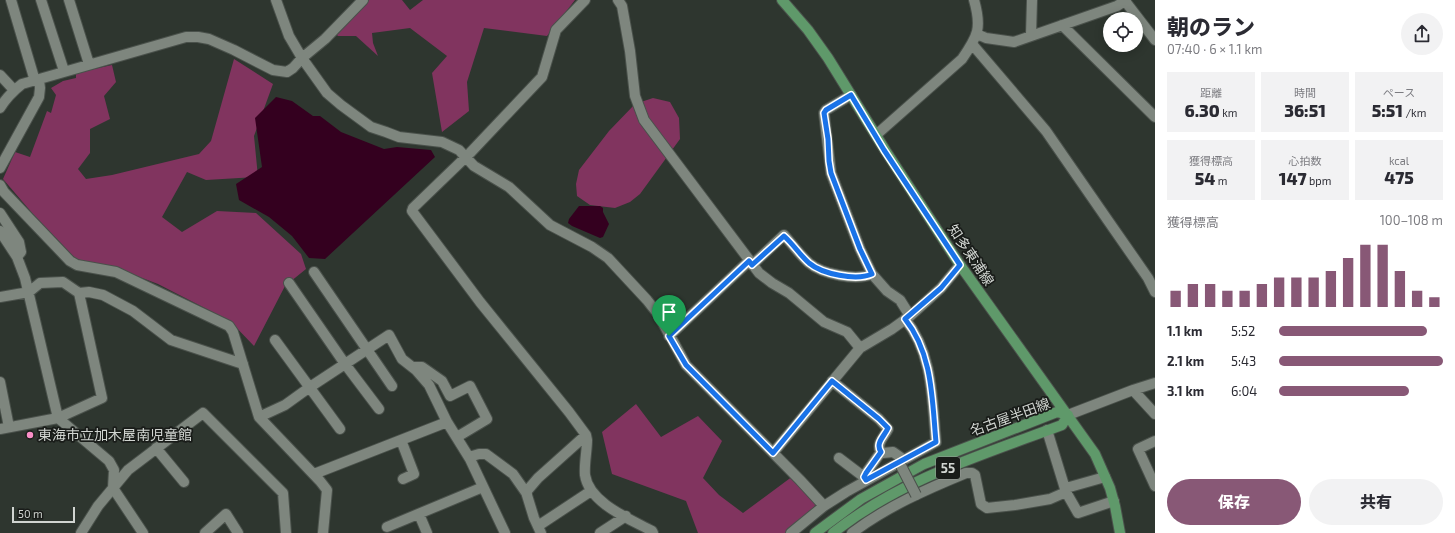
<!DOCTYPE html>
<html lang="ja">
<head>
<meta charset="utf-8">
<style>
	:root { --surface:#fff; --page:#f2f2f3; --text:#2b2b33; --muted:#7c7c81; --accent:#885876 }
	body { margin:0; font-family:"Exo 2","Noto Sans JP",sans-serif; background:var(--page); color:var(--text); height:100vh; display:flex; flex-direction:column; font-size:15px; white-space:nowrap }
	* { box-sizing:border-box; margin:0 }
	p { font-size:13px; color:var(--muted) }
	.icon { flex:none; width:22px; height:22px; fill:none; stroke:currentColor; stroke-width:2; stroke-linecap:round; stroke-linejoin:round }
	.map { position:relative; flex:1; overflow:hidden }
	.details { display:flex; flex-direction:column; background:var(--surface); width:300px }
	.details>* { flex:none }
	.controls { position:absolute; left:1103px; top:12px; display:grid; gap:8px }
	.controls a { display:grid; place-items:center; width:40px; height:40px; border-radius:50%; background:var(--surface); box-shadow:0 2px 10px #0003; font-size:20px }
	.scale { position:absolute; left:12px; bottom:10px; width:63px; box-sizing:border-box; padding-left:4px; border:2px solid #d1d5d1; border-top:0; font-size:11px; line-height:14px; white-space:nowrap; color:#d1d5d1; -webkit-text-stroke:3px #191c19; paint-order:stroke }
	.pin { position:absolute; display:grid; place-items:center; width:34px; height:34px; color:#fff; margin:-41px -17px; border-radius:50% 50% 50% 0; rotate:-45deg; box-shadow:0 0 4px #0007 }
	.pin .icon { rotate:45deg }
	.round { display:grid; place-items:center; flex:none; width:42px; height:42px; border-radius:21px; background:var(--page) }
	.summary { display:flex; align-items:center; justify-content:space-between; height:68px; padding:0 12px }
	h1 { font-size:22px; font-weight:800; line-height:30px }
	.metrics { display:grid; grid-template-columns:repeat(3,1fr); gap:6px; height:68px; padding:4px 12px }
	.metrics div { display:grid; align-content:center; border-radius:0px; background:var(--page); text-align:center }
	.metrics b { font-size:17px; font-weight:800 }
	.metrics small { font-size:11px; font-weight:400 }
	.metrics p { font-size:11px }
	.chart { height:112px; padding:8px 12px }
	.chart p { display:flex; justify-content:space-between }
	.chart svg { width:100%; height:72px; margin-top:4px; stroke:var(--accent); stroke-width:6 }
	.cta { display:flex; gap:8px; margin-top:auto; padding:8px 12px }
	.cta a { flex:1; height:46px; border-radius:24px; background:var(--accent); color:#fff; font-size:16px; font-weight:800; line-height:46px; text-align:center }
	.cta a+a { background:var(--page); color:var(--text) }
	ul { padding:0 12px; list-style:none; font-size:13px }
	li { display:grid; grid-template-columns:64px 48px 1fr; align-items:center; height:30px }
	li i { height:10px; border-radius:5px; background:var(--accent) }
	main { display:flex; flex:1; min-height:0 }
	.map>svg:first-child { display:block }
	.green { fill:#81345f }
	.water { fill:#34001f }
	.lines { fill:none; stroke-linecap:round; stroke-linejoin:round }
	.minor-casing { stroke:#4a514b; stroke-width:12 }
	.major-casing { stroke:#4a514b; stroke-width:12 }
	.minor { stroke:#7e867e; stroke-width:10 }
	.major { stroke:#5f996a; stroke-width:10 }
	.minor-bridge-casing { stroke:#4a514b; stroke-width:12; stroke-linecap:butt }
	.minor-bridge { stroke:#7e867e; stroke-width:10 }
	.route-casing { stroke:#fff; stroke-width:8 }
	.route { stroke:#1a73e8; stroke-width:5 }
	.poi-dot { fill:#fa8fc7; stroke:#191c19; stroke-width:1.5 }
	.labels { text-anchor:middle; stroke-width:3.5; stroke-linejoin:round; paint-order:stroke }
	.shield { fill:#191c19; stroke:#9a9e9a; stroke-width:1 }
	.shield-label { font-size:13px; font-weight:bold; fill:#d1d5d1 }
	.street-label { font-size:14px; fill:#d1d5d1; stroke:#191c19 }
	.poi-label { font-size:14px; fill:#d1d5d1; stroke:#191c19; text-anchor:start }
</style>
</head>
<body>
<main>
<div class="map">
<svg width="1155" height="533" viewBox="0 0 1155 533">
	<rect width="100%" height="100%" fill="#2e362f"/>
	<path class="green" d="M369,0H402L410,10L423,0H575L547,36L484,28L467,82L469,111L442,132L432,73L447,56L410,28L372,33L373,43L378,56L356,36H338L334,32Z
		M234,59L273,84L254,136L258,177L206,180L187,172L162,217L182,232L217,211L256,213L301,254L306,269L285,286L254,346L230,321L158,284L116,268L76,259L33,214L3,179L15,152L30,157L47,111L51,113L56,95L51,88L63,81L76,78V73L112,65L116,82L104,96L110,119L90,129V153L78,169L86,179L112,175L199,154L211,141Z
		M653,98L670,102L679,118L680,139L640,194L630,202L615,208L590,205L577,196L576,184L579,170L609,131L635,104Z
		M636,404L661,437L698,416L722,441L703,478L719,495L743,513L793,476L817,502L808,517L789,533H698L686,501L612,474L602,432Z"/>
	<path class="water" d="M276,97L292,101L313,116H320L341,132L384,149L397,147L431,150L435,157L325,259L309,258L292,236L269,217L239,200L236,184L262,167L255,118Z
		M579,206H600L603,208V212L609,224L603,237L600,238L572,226L568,223L569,219Z"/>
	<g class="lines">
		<defs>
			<path id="minor" d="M11,0L35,81
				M41,0L64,71
				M69,0L89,64
				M276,0L289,36L302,58L327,93L341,105L371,127L386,132L399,137L442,142L459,150L474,166L509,187L550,225L592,247L608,258L647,300L658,314L686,365L800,480L824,506
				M585,0L556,30L542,77L470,153L413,208L412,211L480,302L569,412L586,435L587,440C587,451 584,464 585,475C589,503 630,519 652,531L653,533
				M618,0L622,6L630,51L635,96L644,120L759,273L772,283L789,293L824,322L847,332L860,348
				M1125,1L1155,40
				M1062,25L1155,117
				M977,34L986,38L1014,42L1117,6L1126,0
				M1031,35L1032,0
				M972,44L1046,131L1109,222L1148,278L1155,292
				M0,75L14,90
				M851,95L826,110L824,113L831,173L860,249L872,274L887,291L900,300L910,316
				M0,108C6,98 13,91 22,84L186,37H198L209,39L234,50L273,70L287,72L293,68L302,58L325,39L363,0
				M876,135L962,59C978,36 982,28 974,0
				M0,168L39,97L40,88L39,80
				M0,185L4,192L70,261L77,265L116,272L229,326L233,332L259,417L320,481L327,490L323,533
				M0,213L19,242L21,252L17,257
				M0,231L17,257L25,278L58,418L109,461L114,470L113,488L143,533
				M752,265L784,235C792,244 800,255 809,263C822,274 856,281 872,274
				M314,272L392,386
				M289,283L345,364L379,409
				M79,293L89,292L103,295L133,311L171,340L243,364
				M0,297L29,292L40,283L63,282L79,293L102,398L58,418L0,429
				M669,336L749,261
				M275,340L340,429
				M413,367H422L442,381L450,396L470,386L487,419L457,437
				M832,381L879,419L888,429C884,437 877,442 880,451L883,453L893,452L903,459
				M0,382L9,427
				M1133,390L1155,414
				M1068,415L1133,390L1155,383
				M259,417L285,405L310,387L389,335L402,359L416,370L429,385L447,422L470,459L505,533
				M1047,430L1066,492
				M401,440L414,474L403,479
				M1155,441L1138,449L1155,486
				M156,448L184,482
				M773,453L860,348L892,329L910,316L941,288L960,265
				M469,457L479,454H486L513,474L527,494
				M839,458L864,477
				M314,474L447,422
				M865,480L864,477L866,473L881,452
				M1066,488L1105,477
				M419,514L427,533
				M538,526L591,491
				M387,527L483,487
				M81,533L98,506L128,470L203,413L283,493L286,533
				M205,533L226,514L238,533
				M541,533L534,518L526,492L538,478L586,435
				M600,533L626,516
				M791,533L824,506L846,492L936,442C932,400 933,353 905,319
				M852,533C886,507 927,489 966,473H972L975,475L981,504L987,508L1015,505L1050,499L1066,492L1078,513L1114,501"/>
			<path id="major" d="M782,0L808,30L828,58L885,150L960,265L1095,454L1110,488L1115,506L1120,533
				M815,533L861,499L924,464L1057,412L1068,415L1062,425C982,455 901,479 833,533"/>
		</defs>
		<use href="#minor" class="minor-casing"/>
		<use href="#major" class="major-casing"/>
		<use href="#minor" class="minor"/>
		<use href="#major" class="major"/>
		<defs>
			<path id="minor-bridge" d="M899,462L916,495"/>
		</defs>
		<use href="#minor-bridge" class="minor-bridge-casing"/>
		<use href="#minor-bridge" class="minor-bridge"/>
	</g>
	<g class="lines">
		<defs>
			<path id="route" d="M851,95L884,150L960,265L941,288L905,319C933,354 932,400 936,442L866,480L864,477L866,473L881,452C875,443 884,437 888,428L879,419L832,381L773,453L686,365L669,336L749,261L752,265L784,236C793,244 800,255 809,263C822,274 856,281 872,274L860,249L831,173L829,161L828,139L824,113L826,110Z"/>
		</defs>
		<use href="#route" class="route-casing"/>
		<use href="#route" class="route"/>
	</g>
	<circle class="poi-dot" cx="30" cy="435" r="4"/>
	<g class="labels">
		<rect class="shield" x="936" y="457" width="24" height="22" rx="3"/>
		<g class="shield-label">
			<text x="948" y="473">55</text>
		</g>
		<g class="street-label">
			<text transform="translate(971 255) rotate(56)" y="5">知多東浦線</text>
			<text transform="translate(1010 417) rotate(-20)" y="5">名古屋半田線</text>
		</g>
		<g class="poi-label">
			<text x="38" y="440">東海市立加木屋南児童館</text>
		</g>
	</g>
</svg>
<div class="controls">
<a><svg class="icon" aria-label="locate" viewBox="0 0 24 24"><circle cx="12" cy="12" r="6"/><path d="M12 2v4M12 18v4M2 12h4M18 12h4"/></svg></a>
</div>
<div class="scale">50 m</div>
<div class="pin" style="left:669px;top:336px;background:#1e9e55"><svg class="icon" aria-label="arrive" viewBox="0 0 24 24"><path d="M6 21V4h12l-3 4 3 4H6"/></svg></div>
</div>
<section class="details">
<div class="summary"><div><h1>朝のラン</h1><p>07:40 · 6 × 1.1 km</p></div><a class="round"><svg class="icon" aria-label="share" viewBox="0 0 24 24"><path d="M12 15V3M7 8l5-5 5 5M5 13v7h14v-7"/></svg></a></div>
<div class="metrics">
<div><p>距離</p><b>6.30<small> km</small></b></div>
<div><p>時間</p><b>36:51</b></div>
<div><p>ペース</p><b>5:51<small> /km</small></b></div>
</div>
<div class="metrics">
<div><p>獲得標高</p><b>54<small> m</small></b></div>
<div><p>心拍数</p><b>147<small> bpm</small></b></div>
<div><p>kcal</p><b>475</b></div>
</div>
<div class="chart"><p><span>獲得標高</span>100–108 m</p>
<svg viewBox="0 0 160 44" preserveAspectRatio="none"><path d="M5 44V34M15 44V30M25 44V30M35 44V34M45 44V34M55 44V30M65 44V26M75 44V26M85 44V26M95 44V22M105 44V14M115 44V6M125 44V6M135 44V22M145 44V34M155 44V38"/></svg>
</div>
<ul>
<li><b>1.1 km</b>5:52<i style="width:90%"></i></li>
<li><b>2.1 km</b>5:43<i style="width:100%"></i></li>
<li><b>3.1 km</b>6:04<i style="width:79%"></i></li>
</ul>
<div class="cta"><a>保存</a><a>共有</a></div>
</section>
</main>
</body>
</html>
